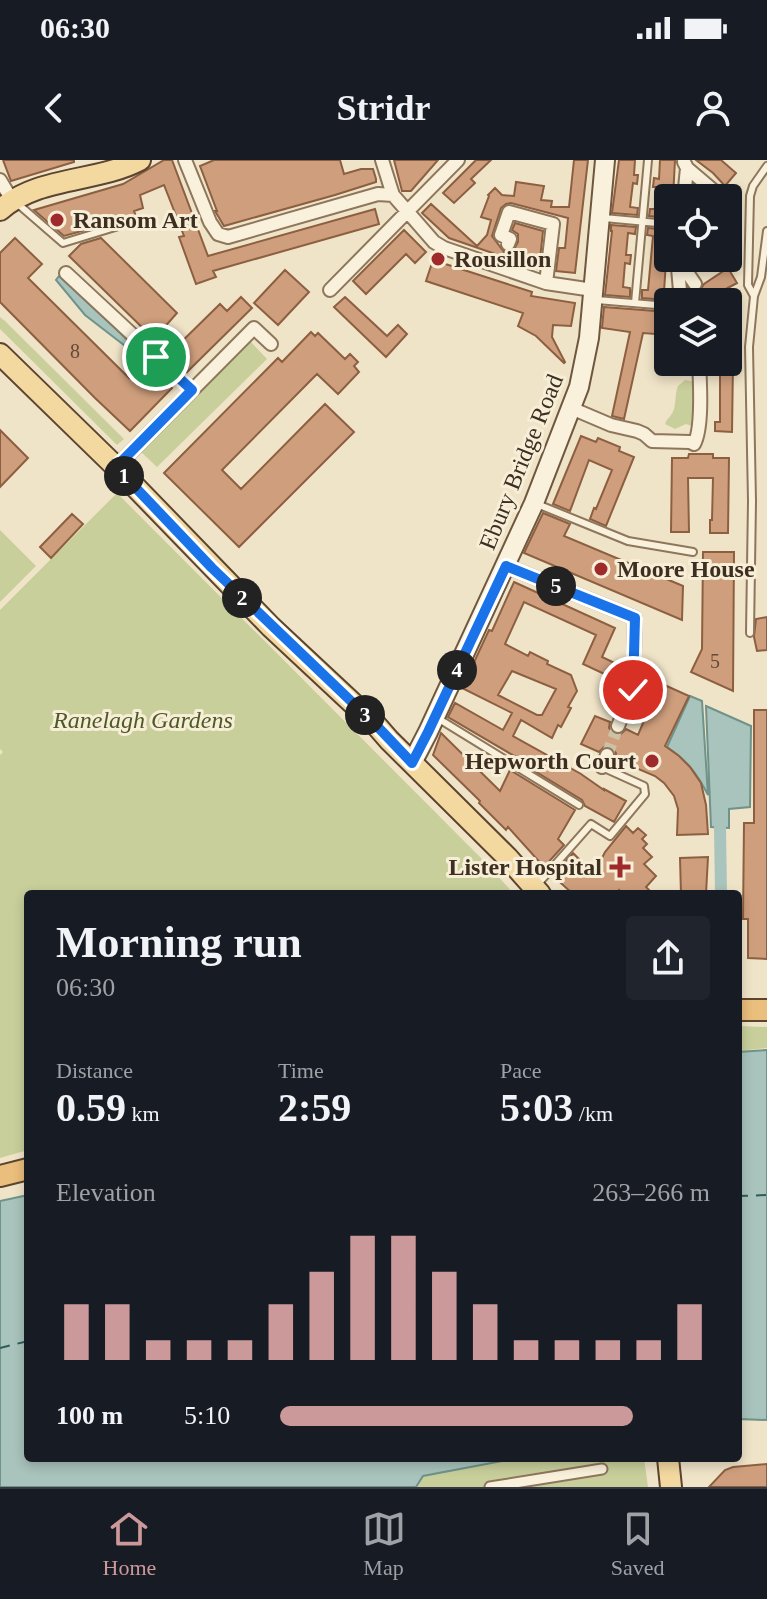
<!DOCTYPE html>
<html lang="en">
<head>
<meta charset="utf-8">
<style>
	:root { --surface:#171b24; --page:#20242c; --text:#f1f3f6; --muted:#9ea1a6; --line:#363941; --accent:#cc999b }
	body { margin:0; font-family:"Times New Roman",serif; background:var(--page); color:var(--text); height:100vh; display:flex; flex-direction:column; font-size:30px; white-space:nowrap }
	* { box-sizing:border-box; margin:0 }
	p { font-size:26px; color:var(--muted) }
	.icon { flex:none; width:44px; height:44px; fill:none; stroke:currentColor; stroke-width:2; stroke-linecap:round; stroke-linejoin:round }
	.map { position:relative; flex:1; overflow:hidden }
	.details { position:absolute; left:24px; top:730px; width:718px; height:572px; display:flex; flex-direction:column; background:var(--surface); border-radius:8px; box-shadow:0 4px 12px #0003 }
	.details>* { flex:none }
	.buttons { position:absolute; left:654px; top:24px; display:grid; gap:16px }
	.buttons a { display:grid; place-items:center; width:88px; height:88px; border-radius:8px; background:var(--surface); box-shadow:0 4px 12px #0003; font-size:40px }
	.pin { position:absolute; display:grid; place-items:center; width:68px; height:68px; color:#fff; margin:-34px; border:4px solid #fff; border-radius:50%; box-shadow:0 2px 8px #0007 }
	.km { position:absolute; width:40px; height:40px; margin:-20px; border-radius:50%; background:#222; color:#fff; font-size:22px; line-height:40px; text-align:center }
	.round { display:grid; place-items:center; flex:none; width:84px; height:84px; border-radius:8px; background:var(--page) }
	.headline { display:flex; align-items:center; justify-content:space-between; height:136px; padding:0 32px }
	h1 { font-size:44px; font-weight:700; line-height:60px }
	.stats { display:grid; grid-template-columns:repeat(3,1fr); gap:12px; height:136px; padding:8px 32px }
	.stats div { display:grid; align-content:center }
	.stats b { font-size:40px; font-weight:700 }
	.stats small { font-size:22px; font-weight:400 }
	.stats p { font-size:22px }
	.chart { height:224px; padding:16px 32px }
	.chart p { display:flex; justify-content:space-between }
	.chart svg { width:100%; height:144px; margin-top:8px; stroke:var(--accent); stroke-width:6 }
	ul { padding:0 32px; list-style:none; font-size:26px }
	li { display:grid; grid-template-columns:128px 96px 1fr; align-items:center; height:60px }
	li i { height:20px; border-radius:10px; background:var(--accent) }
	.status { display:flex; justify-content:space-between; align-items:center; height:56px; padding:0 40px; background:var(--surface); direction:ltr }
	.status svg { height:22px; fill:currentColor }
	header { display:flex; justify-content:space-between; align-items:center; height:104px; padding:0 32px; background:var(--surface); font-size:36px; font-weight:700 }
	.tab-bar { display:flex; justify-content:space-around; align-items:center; height:112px; border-top:2px solid var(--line); background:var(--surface); font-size:22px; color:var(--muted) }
	.tab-bar a { display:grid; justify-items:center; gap:4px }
	.tab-bar .active { color:var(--accent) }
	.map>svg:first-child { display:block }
	.green { fill:#c9cf9b }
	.water { fill:#a9c4bc; stroke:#6f938a; stroke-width:2 }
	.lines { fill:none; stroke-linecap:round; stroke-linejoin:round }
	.canal { stroke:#a9c4bc; stroke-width:12 }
	.ferry { stroke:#2f5d5a; stroke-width:2; stroke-dasharray:10 8; stroke-linecap:butt }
	.building { fill:#cf9f7d; stroke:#8d5f41; stroke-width:2; fill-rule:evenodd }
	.minor-tunnel { stroke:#ccc0a6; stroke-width:12; stroke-dasharray:12 6; stroke-linecap:butt }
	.service-casing { stroke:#8d765c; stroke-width:10 }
	.pedestrian-casing { stroke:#8d765c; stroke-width:13 }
	.minor-casing { stroke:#8d765c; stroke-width:16 }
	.secondary-casing { stroke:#6f573f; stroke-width:22 }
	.primary-casing { stroke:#5b4430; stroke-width:24 }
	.trunk-casing { stroke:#5b4430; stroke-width:24 }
	.service { stroke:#faf1dc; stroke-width:6 }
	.pedestrian { stroke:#faf1dc; stroke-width:9 }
	.minor { stroke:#faf1dc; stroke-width:12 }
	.secondary { stroke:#faf1dc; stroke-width:18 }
	.primary { stroke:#f3d9a0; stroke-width:20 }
	.trunk { stroke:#eabe7c; stroke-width:20 }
	.route-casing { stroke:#fff; stroke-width:16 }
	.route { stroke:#1a73e8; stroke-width:10 }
	.poi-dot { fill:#9e2a2b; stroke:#f7eed8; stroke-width:3 }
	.labels { text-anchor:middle; stroke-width:6; stroke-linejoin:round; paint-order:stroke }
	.number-label { font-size:20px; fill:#624a37 }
	.poi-label { font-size:24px; font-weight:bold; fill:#3d2e20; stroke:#f7eed8; text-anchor:start }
	.street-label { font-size:24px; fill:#3d2e20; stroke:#f7eed8 }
	.park-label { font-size:24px; font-style:italic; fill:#4d5a26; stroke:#f7eed8 }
</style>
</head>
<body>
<div class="status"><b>06:30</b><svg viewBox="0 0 49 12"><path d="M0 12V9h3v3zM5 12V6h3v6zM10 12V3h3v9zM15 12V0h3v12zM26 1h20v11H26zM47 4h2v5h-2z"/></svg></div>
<header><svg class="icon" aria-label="back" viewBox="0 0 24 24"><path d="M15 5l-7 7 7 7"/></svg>Stridr<svg class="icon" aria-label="person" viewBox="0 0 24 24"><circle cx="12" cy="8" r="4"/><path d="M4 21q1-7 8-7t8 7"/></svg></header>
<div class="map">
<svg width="767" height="1327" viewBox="0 0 767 1327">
	<rect width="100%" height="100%" fill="#f0e4c8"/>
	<path class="green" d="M0,157L5,161L124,279L117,285L0,169Z
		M251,182L267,199L157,307L140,291Z
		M685,220L697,222L695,267L686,264L675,269L665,264C667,258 672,256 674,249C676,242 675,233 678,226Z
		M117,333L485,702L514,734H28V990L0,998V595L3,592L0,589V450Z
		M0,370L36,406L0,442Z
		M738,866L767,867V888L738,891Z
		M518,1298H601L602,1300C616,1300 630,1298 644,1298L648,1327H416L423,1316Z"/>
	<path class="water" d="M59,116L133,185L129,189L85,155L56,120Z
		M690,536L702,541L708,635C697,614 687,600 667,587Z
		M706,546L751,566L750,647L729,649V668L711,667Z
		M767,890V1260L738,1259V892Z
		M28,1035V1298H518L423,1316L416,1327H0V1041Z"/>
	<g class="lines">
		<path class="canal" d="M720,667L721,734"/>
		<path class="ferry" d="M738,1036L767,1035
			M0,1188L28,1181"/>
	</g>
	<path class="building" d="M3,0H74V2L11,21Z
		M164,0H172L208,96L375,49L379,64L213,111L216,117L196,124L179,77L184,76L164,25L140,35L143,48L134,51L136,56L64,76L34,50L123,24Z
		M214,0H340L344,14L361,9H373L376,19V22L335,35L224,66L215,51H217L200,6Z
		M394,0H438L411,31H402Z
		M476,0H491L471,19L475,23L454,43L443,33Z
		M574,0H588L575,113L556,111L559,88H565L568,58L511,43L506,44L501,48L492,76L504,92L513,91L518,82V74L512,70L515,63L543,71L539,109L449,78L422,53L431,44L477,86L487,75L491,60L481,57L489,36L488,35L495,28L502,35L514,36L516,22L544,26L541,40L552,41L551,47H569Z
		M619,0H635L634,15H638L637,24L633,23L630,47L638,48L637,55L612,53Z
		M660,0H675L673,38H668V58L649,56L650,49H656L658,27H653L654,18L659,19Z
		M696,0H721L736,13L725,26L713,13Z
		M611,65L636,67L635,74L628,73L626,95H631L630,104L625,103L623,127L630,128V137L605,135L612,71H611Z
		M648,68L668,70L664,132H667L666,140L642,138V130H648L653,76L647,75Z
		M404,70L426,92L415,103L406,94L366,134L353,121Z
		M15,78L42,104L28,118L129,218L145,202L172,228L130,271L95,238L0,142V93Z
		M101,78L177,153L154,179L69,96L81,84Z
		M433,100L532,132L531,136L575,143L571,166L553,165L552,177L565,202L564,203L536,176L518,166L523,153L426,121Z
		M728,108L737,123L711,137L710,140L691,142L689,130L695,133L699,132L704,124Z
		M285,110L309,132L278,165L254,143Z
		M241,137L252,148L187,212L169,194L220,144L227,151Z
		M345,137L387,176L398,165L407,174L386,197L334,147Z
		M604,147L668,152V175L643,173L624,259L612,256L630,172L602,168Z
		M311,172L315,176L318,173L345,199L350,194L358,202L354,206L359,212L338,234L317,214L222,310L241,329L325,244L354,272L239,387L164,313L278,198L282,202Z
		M720,202H733L732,272L715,271V262H720Z
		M0,270L28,298L0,327Z
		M581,276L596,282L598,278L620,287L619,291L634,297L606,366L590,359L594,348L596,349L612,310L589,300L570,351L553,344Z
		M689,294H713V298H729L728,373H710V360H712L713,318H688L689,372H671L672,298H688Z
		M543,353L570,364L564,376L683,426L682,460L524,393Z
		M72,354L83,364L51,398L40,387Z
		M703,392H734L733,531L691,512L702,489Z
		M514,422L615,468L602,497L623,507L617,520L583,504L596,475L524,442L505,484L528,496L530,492L548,501L547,504L571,515L577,531L568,547L571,548L561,567L558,565L552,578L521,560L513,576L581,614L604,630V629L626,641L614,662L585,646L582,640L515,599L516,597L448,557L455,543L503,570L512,553L462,528L489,470L492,471ZM512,511L556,529L542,555H537L498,535Z
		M767,457V490L757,491L754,477L756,459Z
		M660,523L689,536L665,586L679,596L690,607L701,623L706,645L708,674L677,675L678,649L674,636L664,623L655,616L615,599L616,593L611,587L605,586L599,592L581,584L595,556L610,562L609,568L614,574L620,575L626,569L638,575Z
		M754,550H767V799L748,798V759H743L744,663H754Z
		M441,573L500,631L510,610L575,650L558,679L564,685L544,707L508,667L506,670L479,643L480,641L433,595Z
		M626,666L633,673L638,668L646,675L642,679L647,684L643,688L652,697L644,704L656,716L646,727L653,734H624L619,730L616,734H573L553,716L573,693L594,714L605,692Z
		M708,697L706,734H681L680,698Z
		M767,1304V1327H709L725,1310L733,1307Z"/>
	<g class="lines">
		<path class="minor-tunnel" d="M607,595L618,566"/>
		<defs>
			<path id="service" d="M18,44L63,83L125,64
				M604,58L668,64
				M754,136L748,125L750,36L753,26L767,6
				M597,140L668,146
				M635,143L648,0
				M537,344L628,381L693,392
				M750,473L752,341L749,187L754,136L761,117L767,71
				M439,559L579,645
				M537,725L591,664L610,676L645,634L644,626L602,607"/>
			<path id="pedestrian" d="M490,1327L602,1309"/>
			<path id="minor" d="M185,0L210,62L218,74L228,77L378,34L393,35
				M382,0L393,35L434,82L444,88L546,123L593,130
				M687,8L720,36
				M0,20L12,40
				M684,38L687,8L684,2
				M508,84L510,79L501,75L509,52L553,64L546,123
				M679,98L678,108L681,142
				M678,99L695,124
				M66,113L192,230
				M330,130L458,0
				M571,248L611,265L637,271L644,274L652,281L690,282L694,284C703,268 700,222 699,202
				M116,307L254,168L271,184
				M506,406L635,458L633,530L618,566
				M602,607L607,595"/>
			<path id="secondary" d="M412,603L428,572L534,343L579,227L589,178L605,0"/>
			<path id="primary" d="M0,50C38,16 96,23 140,0
				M0,194L116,307L271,467L376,565L389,580L507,697L540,734
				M668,1298L671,1327"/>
			<path id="trunk" d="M738,850H767
				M0,1016L28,1009"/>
		</defs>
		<use href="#service" class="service-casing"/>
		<use href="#pedestrian" class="pedestrian-casing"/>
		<use href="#minor" class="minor-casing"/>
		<use href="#secondary" class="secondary-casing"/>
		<use href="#primary" class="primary-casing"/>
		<use href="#trunk" class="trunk-casing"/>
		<use href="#service" class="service"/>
		<use href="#pedestrian" class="pedestrian"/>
		<use href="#minor" class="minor"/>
		<use href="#secondary" class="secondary"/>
		<use href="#primary" class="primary"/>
		<use href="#trunk" class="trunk"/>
	</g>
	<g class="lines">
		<defs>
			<path id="route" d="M156,197L192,230L116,307L212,408L376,565L412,603L428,572L506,406L635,458L633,530"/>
		</defs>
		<use href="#route" class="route-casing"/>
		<use href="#route" class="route"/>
	</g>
	<g class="poi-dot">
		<circle cx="57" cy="60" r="8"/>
		<circle cx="438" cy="99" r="8"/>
		<circle cx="601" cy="409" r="8"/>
		<circle cx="652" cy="601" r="8"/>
		<path d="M616 695h8v8h8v8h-8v8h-8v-8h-8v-8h8z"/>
	</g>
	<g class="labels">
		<g class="number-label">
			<text x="75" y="198">8</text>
			<text x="715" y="508">5</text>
		</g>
		<g class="poi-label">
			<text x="73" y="68">Ransom Art</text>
			<text x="454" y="107">Rousillon</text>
			<text x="617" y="417">Moore House</text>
			<text x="636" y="609" text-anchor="end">Hepworth Court</text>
			<text x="602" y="715" text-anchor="end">Lister Hospital</text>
		</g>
		<g class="street-label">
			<text transform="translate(521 302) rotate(-68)" y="8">Ebury Bridge Road</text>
		</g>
		<g class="park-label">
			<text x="143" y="568">Ranelagh Gardens</text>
		</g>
	</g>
</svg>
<div class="buttons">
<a><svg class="icon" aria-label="locate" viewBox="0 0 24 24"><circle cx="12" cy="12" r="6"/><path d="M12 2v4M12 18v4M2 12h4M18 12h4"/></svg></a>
<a><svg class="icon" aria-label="layers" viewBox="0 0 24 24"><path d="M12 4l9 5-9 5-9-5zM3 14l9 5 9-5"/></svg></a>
</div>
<div class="pin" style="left:156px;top:197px;background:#1e9e55"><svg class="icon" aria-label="arrive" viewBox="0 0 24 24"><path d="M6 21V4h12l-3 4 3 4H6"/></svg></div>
<div class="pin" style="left:633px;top:530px;background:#d93025"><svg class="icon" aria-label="check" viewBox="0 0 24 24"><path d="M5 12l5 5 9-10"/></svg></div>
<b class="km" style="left:124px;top:316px">1</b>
<b class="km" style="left:242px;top:438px">2</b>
<b class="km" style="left:365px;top:555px">3</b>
<b class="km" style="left:457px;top:510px">4</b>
<b class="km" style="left:556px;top:426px">5</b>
<section class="details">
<div class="headline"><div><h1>Morning run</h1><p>06:30</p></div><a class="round"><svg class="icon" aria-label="share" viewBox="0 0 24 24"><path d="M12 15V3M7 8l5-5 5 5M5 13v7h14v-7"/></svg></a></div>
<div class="stats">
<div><p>Distance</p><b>0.59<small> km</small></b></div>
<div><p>Time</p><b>2:59</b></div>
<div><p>Pace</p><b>5:03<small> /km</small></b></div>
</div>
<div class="chart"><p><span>Elevation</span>263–266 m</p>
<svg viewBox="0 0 160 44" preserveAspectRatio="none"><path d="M5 44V27M15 44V27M25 44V38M35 44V38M45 44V38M55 44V27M65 44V17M75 44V6M85 44V6M95 44V17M105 44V27M115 44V38M125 44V38M135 44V38M145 44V38M155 44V27"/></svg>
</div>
<ul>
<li><b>100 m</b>5:10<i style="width:82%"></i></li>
</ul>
</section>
</div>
<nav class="tab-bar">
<a class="active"><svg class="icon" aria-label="home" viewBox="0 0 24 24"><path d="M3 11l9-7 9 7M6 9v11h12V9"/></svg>Home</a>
<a><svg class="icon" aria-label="map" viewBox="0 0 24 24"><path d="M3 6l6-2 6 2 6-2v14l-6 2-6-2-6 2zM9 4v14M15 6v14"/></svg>Map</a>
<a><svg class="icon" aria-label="saved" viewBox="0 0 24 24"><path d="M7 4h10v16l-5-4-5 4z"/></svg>Saved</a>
</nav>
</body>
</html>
